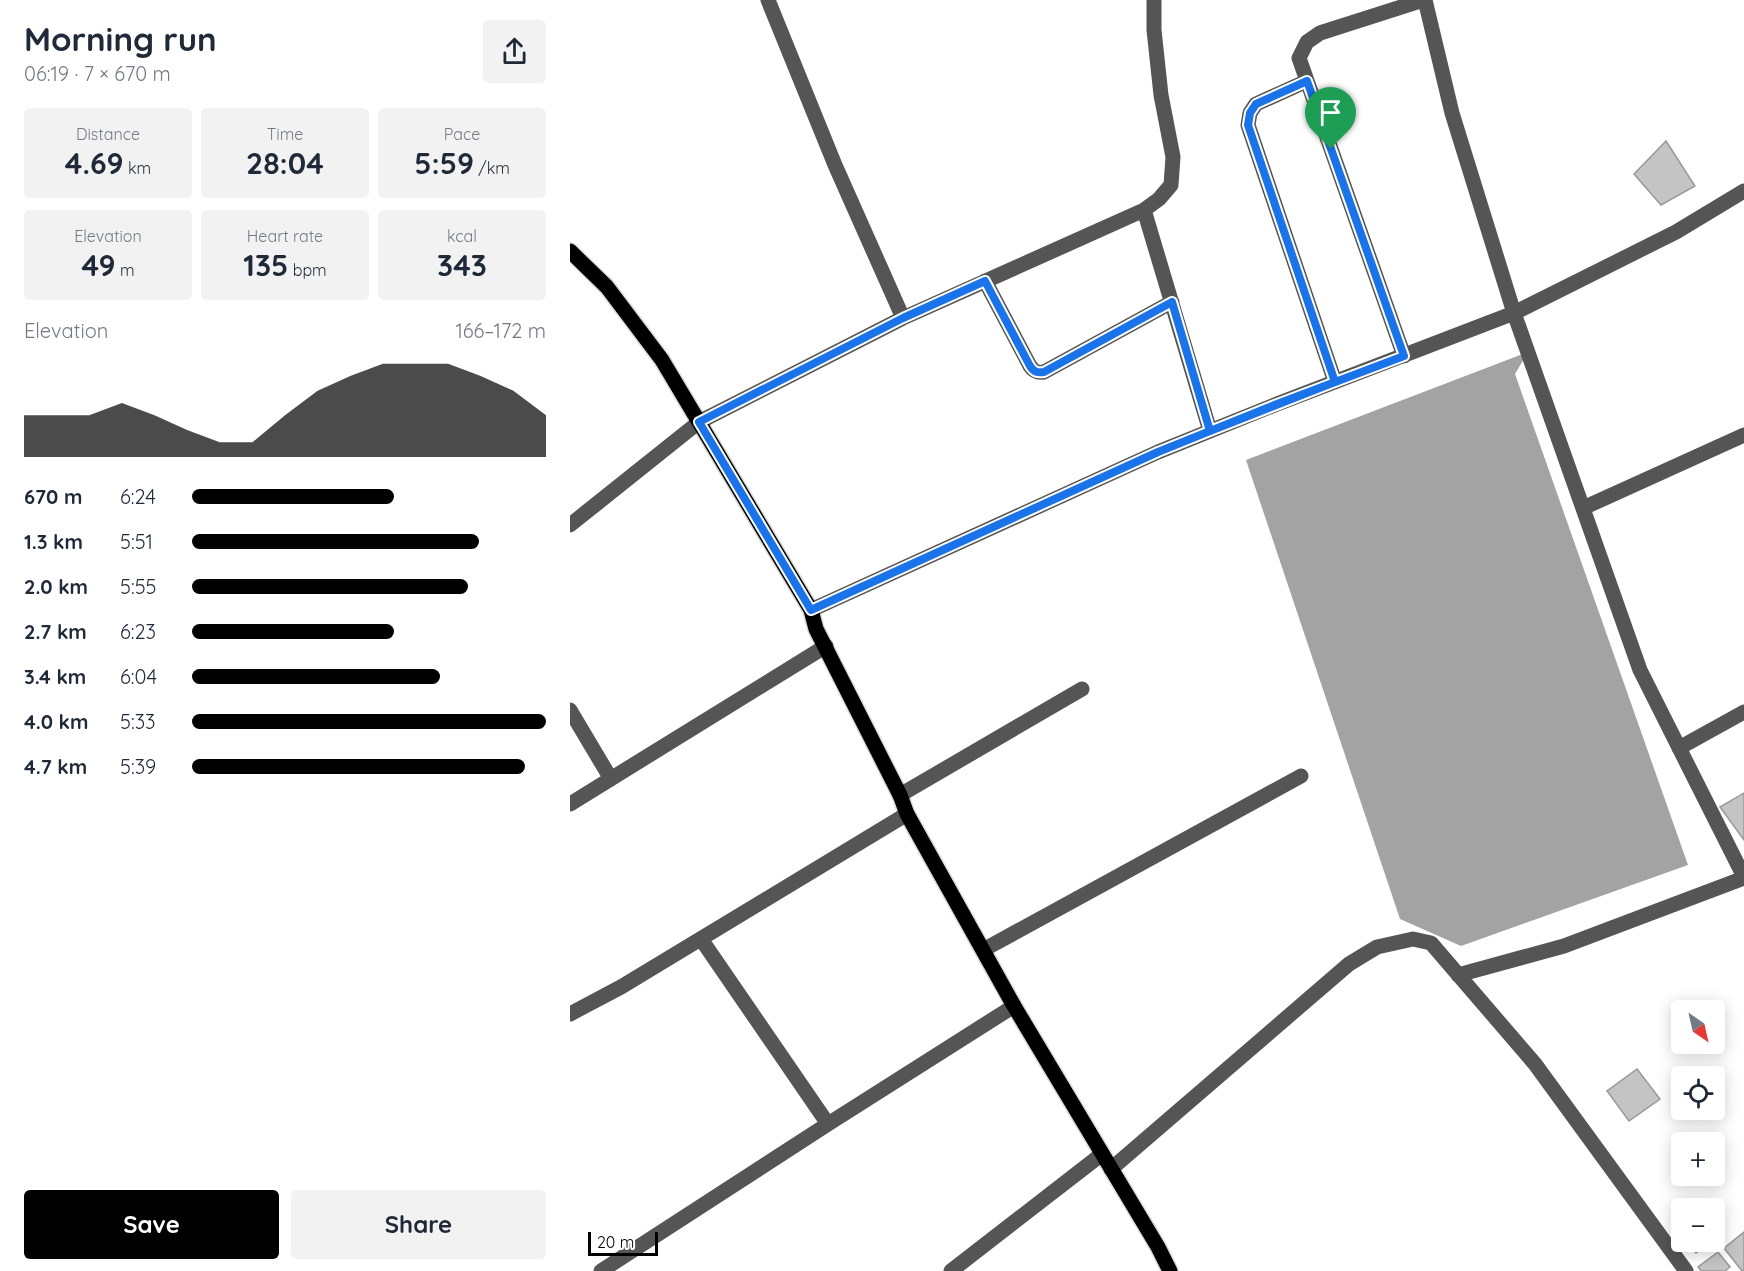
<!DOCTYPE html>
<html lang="en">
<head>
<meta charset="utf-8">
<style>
	:root { --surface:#fff; --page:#f2f2f3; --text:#1f2937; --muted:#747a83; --accent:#000 }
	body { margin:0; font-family:Quicksand,sans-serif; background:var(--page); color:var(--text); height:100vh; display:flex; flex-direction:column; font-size:22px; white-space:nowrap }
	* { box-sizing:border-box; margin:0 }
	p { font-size:20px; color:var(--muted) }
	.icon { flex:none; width:33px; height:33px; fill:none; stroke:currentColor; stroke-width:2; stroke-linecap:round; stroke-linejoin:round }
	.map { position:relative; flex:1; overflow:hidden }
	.drawer { display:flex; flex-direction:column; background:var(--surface); width:570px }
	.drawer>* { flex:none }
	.needle { width:39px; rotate:146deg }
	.tools { position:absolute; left:1101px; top:1000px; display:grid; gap:12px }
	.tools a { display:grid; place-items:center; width:54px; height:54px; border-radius:6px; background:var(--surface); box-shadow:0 3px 15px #0003; font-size:30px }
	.scale { position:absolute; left:18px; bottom:15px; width:70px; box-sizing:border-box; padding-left:6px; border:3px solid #000; border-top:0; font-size:16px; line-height:21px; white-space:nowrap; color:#000; -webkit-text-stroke:4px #fff; paint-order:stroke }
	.pin { position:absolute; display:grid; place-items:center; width:51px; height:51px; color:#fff; margin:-62px -26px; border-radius:50% 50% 50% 0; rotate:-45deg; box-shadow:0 0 6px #0007 }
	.pin .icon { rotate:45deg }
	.round { display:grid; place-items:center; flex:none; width:63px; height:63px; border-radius:6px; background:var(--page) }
	.head { display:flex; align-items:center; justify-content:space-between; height:102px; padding:0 24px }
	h1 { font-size:33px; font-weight:700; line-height:45px }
	.figures { display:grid; grid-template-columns:repeat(3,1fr); gap:9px; height:102px; padding:6px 24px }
	.figures div { display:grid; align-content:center; border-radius:6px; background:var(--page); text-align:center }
	.figures b { font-size:30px; font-weight:700 }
	.figures small { font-size:16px; font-weight:400 }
	.figures p { font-size:16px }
	.chart { height:168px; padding:12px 24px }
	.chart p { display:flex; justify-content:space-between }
	.chart svg { width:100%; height:108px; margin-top:6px; fill:var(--accent); opacity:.7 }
	.primary-button { display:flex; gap:12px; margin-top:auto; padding:12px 24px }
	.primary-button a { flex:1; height:69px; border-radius:6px; background:var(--accent); color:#fff; font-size:24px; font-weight:700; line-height:69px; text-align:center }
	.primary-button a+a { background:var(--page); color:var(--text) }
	ul { padding:0 24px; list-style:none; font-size:20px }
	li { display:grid; grid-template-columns:96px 72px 1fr; align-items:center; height:45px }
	li i { height:15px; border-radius:8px; background:var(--accent) }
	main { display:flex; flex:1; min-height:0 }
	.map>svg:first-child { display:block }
	.water { fill:#a3a3a3 }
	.building { fill:#c4c4c4; stroke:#999; stroke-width:1.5 }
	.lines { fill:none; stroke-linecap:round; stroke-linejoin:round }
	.major-casing { stroke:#dbdbdb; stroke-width:18 }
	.minor { stroke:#555; stroke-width:15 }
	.major { stroke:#000; stroke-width:15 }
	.route-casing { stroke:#fff; stroke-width:12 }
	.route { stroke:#1a73e8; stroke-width:8 }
</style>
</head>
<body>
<main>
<section class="drawer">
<div class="head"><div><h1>Morning run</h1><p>06:19 · 7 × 670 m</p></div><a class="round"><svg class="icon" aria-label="share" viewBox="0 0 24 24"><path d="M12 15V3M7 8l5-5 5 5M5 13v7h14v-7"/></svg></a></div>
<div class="figures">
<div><p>Distance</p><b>4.69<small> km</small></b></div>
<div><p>Time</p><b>28:04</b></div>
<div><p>Pace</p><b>5:59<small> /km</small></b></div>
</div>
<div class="figures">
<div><p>Elevation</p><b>49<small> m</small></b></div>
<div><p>Heart rate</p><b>135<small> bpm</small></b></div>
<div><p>kcal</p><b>343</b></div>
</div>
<div class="chart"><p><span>Elevation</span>166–172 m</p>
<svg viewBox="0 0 160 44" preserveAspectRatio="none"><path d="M0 44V27L10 27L20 27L30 22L40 27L50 33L60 38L70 38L80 27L90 17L100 11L110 6L120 6L130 6L140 11L150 17L160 27V44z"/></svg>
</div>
<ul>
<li><b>670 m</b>6:24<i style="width:57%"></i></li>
<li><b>1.3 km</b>5:51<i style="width:81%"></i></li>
<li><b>2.0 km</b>5:55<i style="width:78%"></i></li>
<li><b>2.7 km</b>6:23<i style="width:57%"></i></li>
<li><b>3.4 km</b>6:04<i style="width:70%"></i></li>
<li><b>4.0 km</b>5:33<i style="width:100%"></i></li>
<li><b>4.7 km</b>5:39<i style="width:94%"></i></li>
</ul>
<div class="primary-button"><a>Save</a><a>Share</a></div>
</section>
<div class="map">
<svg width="1174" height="1271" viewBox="0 0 1174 1271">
	<rect width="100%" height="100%" fill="#fff"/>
	<path class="water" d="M958,352L945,374L1118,865L891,946L830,919L676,460Z"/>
	<path class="building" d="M1096,141L1125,186L1091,205L1064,174Z
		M1174,793V840L1150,807Z
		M1067,1069L1090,1099L1059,1121L1037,1091Z
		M1174,1232V1271H1172L1154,1248Z
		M1119,1242H1142L1126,1253Z
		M1148,1252L1160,1267L1155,1271H1131L1128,1267Z"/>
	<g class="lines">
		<defs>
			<path id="major" d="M0,251L37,287L92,360L241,610L246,629L330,795L337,814L444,1006L588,1247L600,1271"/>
		</defs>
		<use href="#major" class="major-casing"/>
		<path class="minor" d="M198,0L265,165L333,318
			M855,0L882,113L944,313L1070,670L1174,877
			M737,81L686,104L680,113L678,125L765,382
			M574,210L640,431
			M415,281L460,366C464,372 468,373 474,372L602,302
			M834,356L729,58L737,42L750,33L853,0
			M1013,508L1174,435
			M0,525L129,422L333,318L574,210L589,199L601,185L603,157L591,95L584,30V0
			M241,610L588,452L707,404L944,313L1106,232L1174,191
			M0,710L41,779
			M1109,748L1174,712
			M330,795L512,689
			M0,804L256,646
			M131,939L258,1124
			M413,950L731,776
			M888,975L994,946L1174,878
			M0,1014L51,987L337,814
			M541,1169L779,964L807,947L843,939L861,943L965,1064L1116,1271
			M31,1271L258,1124L444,1006
			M381,1271L532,1154"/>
		<use href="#major" class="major"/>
	</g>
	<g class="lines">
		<defs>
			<path id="route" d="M761,149L834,356L707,404L588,452L241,610L129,422L333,318L415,281L460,366C464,372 467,373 474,372L602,302L640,431L765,382L678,125L680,113L686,104L737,81L761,149"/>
		</defs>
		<use href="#route" class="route-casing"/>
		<use href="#route" class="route"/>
	</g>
</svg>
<div class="tools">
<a><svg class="needle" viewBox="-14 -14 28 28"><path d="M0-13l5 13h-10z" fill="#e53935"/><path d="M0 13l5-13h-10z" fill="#747a83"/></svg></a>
<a><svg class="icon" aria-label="locate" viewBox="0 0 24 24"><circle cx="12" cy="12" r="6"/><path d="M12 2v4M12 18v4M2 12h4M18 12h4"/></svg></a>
<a>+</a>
<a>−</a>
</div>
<div class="scale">20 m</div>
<div class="pin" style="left:761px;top:149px;background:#1e9e55"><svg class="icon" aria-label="arrive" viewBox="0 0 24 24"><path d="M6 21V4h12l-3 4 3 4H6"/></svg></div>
</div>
</main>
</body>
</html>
